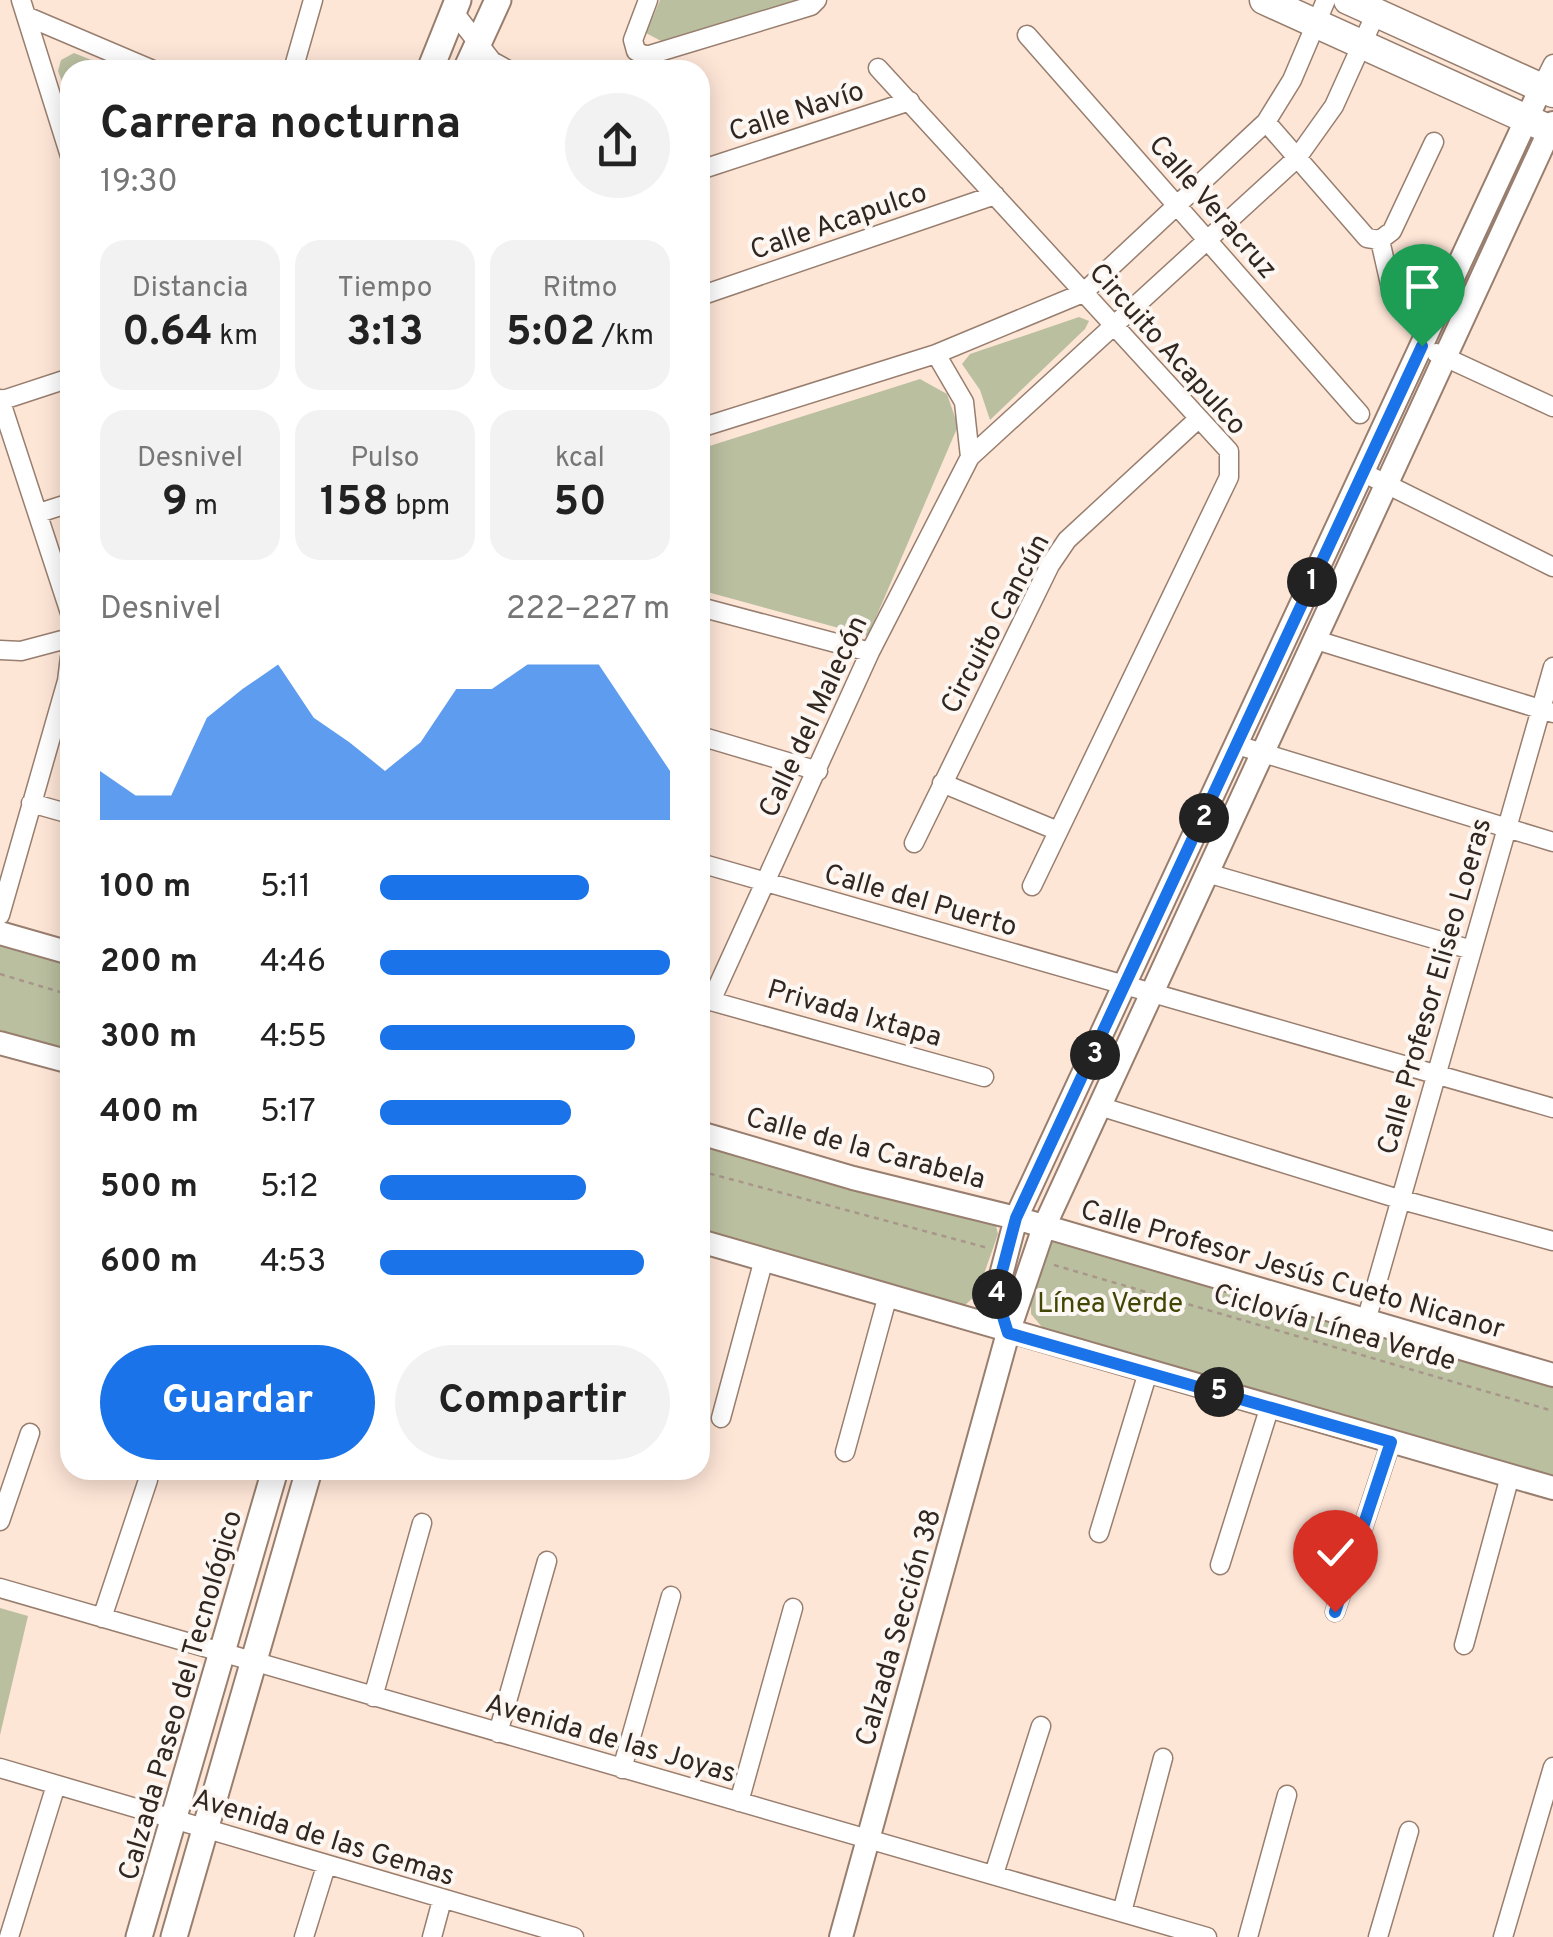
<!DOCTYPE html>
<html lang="es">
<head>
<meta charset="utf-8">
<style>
	:root { --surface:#fff; --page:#f2f2f2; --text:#222; --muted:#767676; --accent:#1a73e8 }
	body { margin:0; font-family:Overpass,sans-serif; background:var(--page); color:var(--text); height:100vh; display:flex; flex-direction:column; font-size:38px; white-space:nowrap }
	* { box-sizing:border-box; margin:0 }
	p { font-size:32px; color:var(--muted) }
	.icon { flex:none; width:55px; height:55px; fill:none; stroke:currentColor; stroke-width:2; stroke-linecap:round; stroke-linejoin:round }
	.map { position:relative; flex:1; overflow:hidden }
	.details { position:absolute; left:60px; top:60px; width:650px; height:1420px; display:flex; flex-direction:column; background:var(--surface); border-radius:30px; box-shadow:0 5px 25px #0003 }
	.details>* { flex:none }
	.pin { position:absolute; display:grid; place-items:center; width:85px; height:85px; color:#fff; margin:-102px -42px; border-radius:50% 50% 50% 0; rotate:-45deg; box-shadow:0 0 10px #0007 }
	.pin .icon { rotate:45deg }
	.km { position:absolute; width:50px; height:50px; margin:-25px; border-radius:50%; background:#222; color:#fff; font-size:28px; line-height:50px; text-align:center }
	.round { display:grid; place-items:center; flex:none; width:105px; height:105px; border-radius:52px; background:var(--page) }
	.summary { display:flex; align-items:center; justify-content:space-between; height:170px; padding:0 40px }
	h1 { font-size:45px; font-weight:700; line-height:75px }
	.figures { display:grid; grid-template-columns:repeat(3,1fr); gap:15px; height:170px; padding:10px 40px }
	.figures div { display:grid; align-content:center; border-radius:25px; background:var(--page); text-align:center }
	.figures b { font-size:42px; font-weight:700 }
	.figures small { font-size:28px; font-weight:400 }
	.figures p { font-size:28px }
	.chart { height:280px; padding:20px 40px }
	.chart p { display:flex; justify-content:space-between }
	.chart svg { width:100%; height:180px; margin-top:10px; fill:var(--accent); opacity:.7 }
	.cta { display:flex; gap:20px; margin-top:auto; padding:20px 40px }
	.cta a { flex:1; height:115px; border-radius:60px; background:var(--accent); color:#fff; font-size:40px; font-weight:700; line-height:115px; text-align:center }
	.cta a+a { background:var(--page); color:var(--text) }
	ul { padding:0 40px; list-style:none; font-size:32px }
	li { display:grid; grid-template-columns:160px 120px 1fr; align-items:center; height:75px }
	li i { height:25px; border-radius:12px; background:var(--accent) }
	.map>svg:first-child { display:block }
	.green { fill:#babfa0 }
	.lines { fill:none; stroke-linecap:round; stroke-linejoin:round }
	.minor-casing { stroke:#987e6e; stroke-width:21 }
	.tertiary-casing { stroke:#987e6e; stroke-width:26 }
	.secondary-casing { stroke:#987e6e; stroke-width:29 }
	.primary-casing { stroke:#987e6e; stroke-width:31 }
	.path { stroke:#a8968b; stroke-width:2.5; stroke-dasharray:5 5; stroke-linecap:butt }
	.minor { stroke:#fff; stroke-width:18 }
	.tertiary { stroke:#fff; stroke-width:22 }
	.secondary { stroke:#fff; stroke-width:25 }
	.primary { stroke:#fff; stroke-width:28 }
	.route-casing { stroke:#fff; stroke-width:20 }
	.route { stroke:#1a73e8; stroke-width:12 }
	.labels { text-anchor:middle; stroke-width:8; stroke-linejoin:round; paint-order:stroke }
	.street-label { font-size:28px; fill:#312720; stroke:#fdf7f3 }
	.park-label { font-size:28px; fill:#404604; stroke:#fdf7f3 }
</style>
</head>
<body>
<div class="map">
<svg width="1553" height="1937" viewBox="0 0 1553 1937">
	<rect width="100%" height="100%" fill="#fee6d7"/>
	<path class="green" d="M660,0H800L661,41L646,33Z
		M74,53L116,70H70V103L58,71L61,60Z
		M1079,317L1089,321L1085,329L990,420L980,390L962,364L970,354Z
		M920,379L947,394L958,426L868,636L700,590V449Z
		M0,940L70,961V1050L0,1030Z
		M700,1140L996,1226L998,1234L977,1294L963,1307L700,1234Z
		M1048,1234L1553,1381V1480L1047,1333L1031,1314V1300Z
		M0,1608L28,1616L0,1735Z"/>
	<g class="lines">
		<defs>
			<path id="minor" d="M21,0L70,156
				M648,0L633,40L636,51L646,56L811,6L817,0
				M453,11L492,61L508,70
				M26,16L153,70
				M1027,35L1360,414
				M878,68L1229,451V477L1032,886
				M293,70L313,0
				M1541,88L1553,64
				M1266,122L1367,238L1380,240L1392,231L1434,142
				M700,170L910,101
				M1380,240L1392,293
				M700,296L995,195
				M1436,353L1553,407
				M936,354L964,402L970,457
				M0,399L70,613
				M0,401L70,378
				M700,428L936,354L1083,293L1266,122L1292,80L1326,0
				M1362,472L1553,567
				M39,513L70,503
				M700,607L870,652
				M1316,640L1553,713
				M0,650L21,651L70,638
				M700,736L818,771
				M1237,745L1553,842
				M942,783L1058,831
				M31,803L70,814
				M914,843L1050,565L1067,540L1198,419
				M700,863L1553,1108
				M1207,873L1472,950
				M0,915L67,681L70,657
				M700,998L984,1077
				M711,1001L870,652L970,457L1297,158L1334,106L1376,13
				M1099,1106L1402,1200L1553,1241
				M1366,1321L1553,667
				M721,1418L764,1259
				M845,1452L888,1295
				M0,1521L30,1433
				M1099,1533L1148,1372
				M1220,1565L1270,1406
				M0,1588L1207,1937
				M1335,1612L1391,1442
				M102,1618L148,1480
				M1464,1645L1510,1476
				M373,1697L422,1523
				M498,1733L547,1561
				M0,1768L574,1937
				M622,1769L671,1596
				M739,1802L793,1608
				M994,1874L1041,1726
				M1122,1912L1163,1758
				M9,1937L56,1785
				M304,1937L326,1866
				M432,1937L442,1900
				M1248,1937L1287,1795
				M1378,1937L1409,1831
				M1503,1937L1553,1767"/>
			<path id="tertiary" d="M0,933L70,953
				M0,1043L70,1062
				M700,1133L853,1178L1016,1218L1553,1375
				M700,1241L1553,1488
				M1008,1333L996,1294L1016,1218L1541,88
				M841,1937L1008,1333L1044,1227L1553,123"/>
			<path id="secondary" d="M430,70L458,0
				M466,70L498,0
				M139,1937L275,1470
				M174,1937L309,1470"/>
			<path id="primary" d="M1264,0L1553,131
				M1348,0L1553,93"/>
		</defs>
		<use href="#minor" class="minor-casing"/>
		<use href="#tertiary" class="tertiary-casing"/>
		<use href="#secondary" class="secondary-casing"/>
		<use href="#primary" class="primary-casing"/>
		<path class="path" d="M0,974L70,995
			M700,1171L988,1248
			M1054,1265L1553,1411"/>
		<use href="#minor" class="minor"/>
		<use href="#tertiary" class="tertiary"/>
		<use href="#secondary" class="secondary"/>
		<use href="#primary" class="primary"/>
	</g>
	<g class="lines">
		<defs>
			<path id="route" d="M1335,1612L1391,1442L1008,1333L996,1294L1016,1218L1422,346"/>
		</defs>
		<use href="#route" class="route-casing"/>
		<use href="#route" class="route"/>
	</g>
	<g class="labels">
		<g class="street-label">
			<text transform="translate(796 110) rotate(-18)" y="10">Calle Navío</text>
			<text transform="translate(1214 206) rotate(49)" y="10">Calle Veracruz</text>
			<text transform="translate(838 220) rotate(-19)" y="10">Calle Acapulco</text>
			<text transform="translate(1169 348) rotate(48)" y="10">Circuito Acapulco</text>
			<text transform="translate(994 623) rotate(-62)" y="10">Circuito Cancún</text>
			<text transform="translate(812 716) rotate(-65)" y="10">Calle del Malecón</text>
			<text transform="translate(921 899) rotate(16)" y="10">Calle del Puerto</text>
			<text transform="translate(1433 986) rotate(-74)" y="10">Calle Profesor Eliseo Loeras</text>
			<text transform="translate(855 1012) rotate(16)" y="10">Privada Ixtapa</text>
			<text transform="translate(866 1147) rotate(15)" y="10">Calle de la Carabela</text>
			<text transform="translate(1293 1268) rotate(16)" y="10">Calle Profesor Jesús Cueto Nicanor</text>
			<text transform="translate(1335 1326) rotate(16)" y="10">Ciclovía Línea Verde</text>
			<text transform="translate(897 1627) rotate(-74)" y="10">Calzada Sección 38</text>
			<text transform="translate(179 1695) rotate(-74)" y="10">Calzada Paseo del Tecnológico</text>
			<text transform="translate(611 1737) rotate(16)" y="10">Avenida de las Joyas</text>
			<text transform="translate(324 1836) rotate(17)" y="10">Avenida de las Gemas</text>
		</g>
		<g class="park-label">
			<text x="1110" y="1312">Línea Verde</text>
		</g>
	</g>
</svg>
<div class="pin" style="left:1422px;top:346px;background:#1e9e55"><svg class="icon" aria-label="arrive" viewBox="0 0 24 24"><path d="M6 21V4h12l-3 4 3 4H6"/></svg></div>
<div class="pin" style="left:1335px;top:1612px;background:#d93025"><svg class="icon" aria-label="check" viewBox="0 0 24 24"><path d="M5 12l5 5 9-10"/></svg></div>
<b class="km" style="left:1312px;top:582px">1</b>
<b class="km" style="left:1204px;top:818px">2</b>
<b class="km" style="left:1095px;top:1055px">3</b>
<b class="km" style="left:997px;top:1294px">4</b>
<b class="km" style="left:1219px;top:1392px">5</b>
<section class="details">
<div class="summary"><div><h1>Carrera nocturna</h1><p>19:30</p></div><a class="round"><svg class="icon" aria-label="share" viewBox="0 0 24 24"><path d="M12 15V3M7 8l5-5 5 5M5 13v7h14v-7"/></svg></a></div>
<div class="figures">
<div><p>Distancia</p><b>0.64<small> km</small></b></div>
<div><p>Tiempo</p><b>3:13</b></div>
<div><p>Ritmo</p><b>5:02<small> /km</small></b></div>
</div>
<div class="figures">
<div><p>Desnivel</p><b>9<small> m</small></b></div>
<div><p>Pulso</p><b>158<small> bpm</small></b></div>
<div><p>kcal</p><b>50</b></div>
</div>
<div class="chart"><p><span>Desnivel</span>222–227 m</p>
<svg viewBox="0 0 160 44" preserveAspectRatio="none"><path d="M0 44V32L10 38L20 38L30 19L40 12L50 6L60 19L70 25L80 32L90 25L100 12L110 12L120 6L130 6L140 6L150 19L160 32V44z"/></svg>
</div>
<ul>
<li><b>100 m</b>5:11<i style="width:72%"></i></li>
<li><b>200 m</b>4:46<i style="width:100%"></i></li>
<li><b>300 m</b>4:55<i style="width:88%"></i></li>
<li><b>400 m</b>5:17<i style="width:66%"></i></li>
<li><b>500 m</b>5:12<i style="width:71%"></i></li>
<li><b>600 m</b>4:53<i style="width:91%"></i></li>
</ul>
<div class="cta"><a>Guardar</a><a>Compartir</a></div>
</section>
</div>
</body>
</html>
